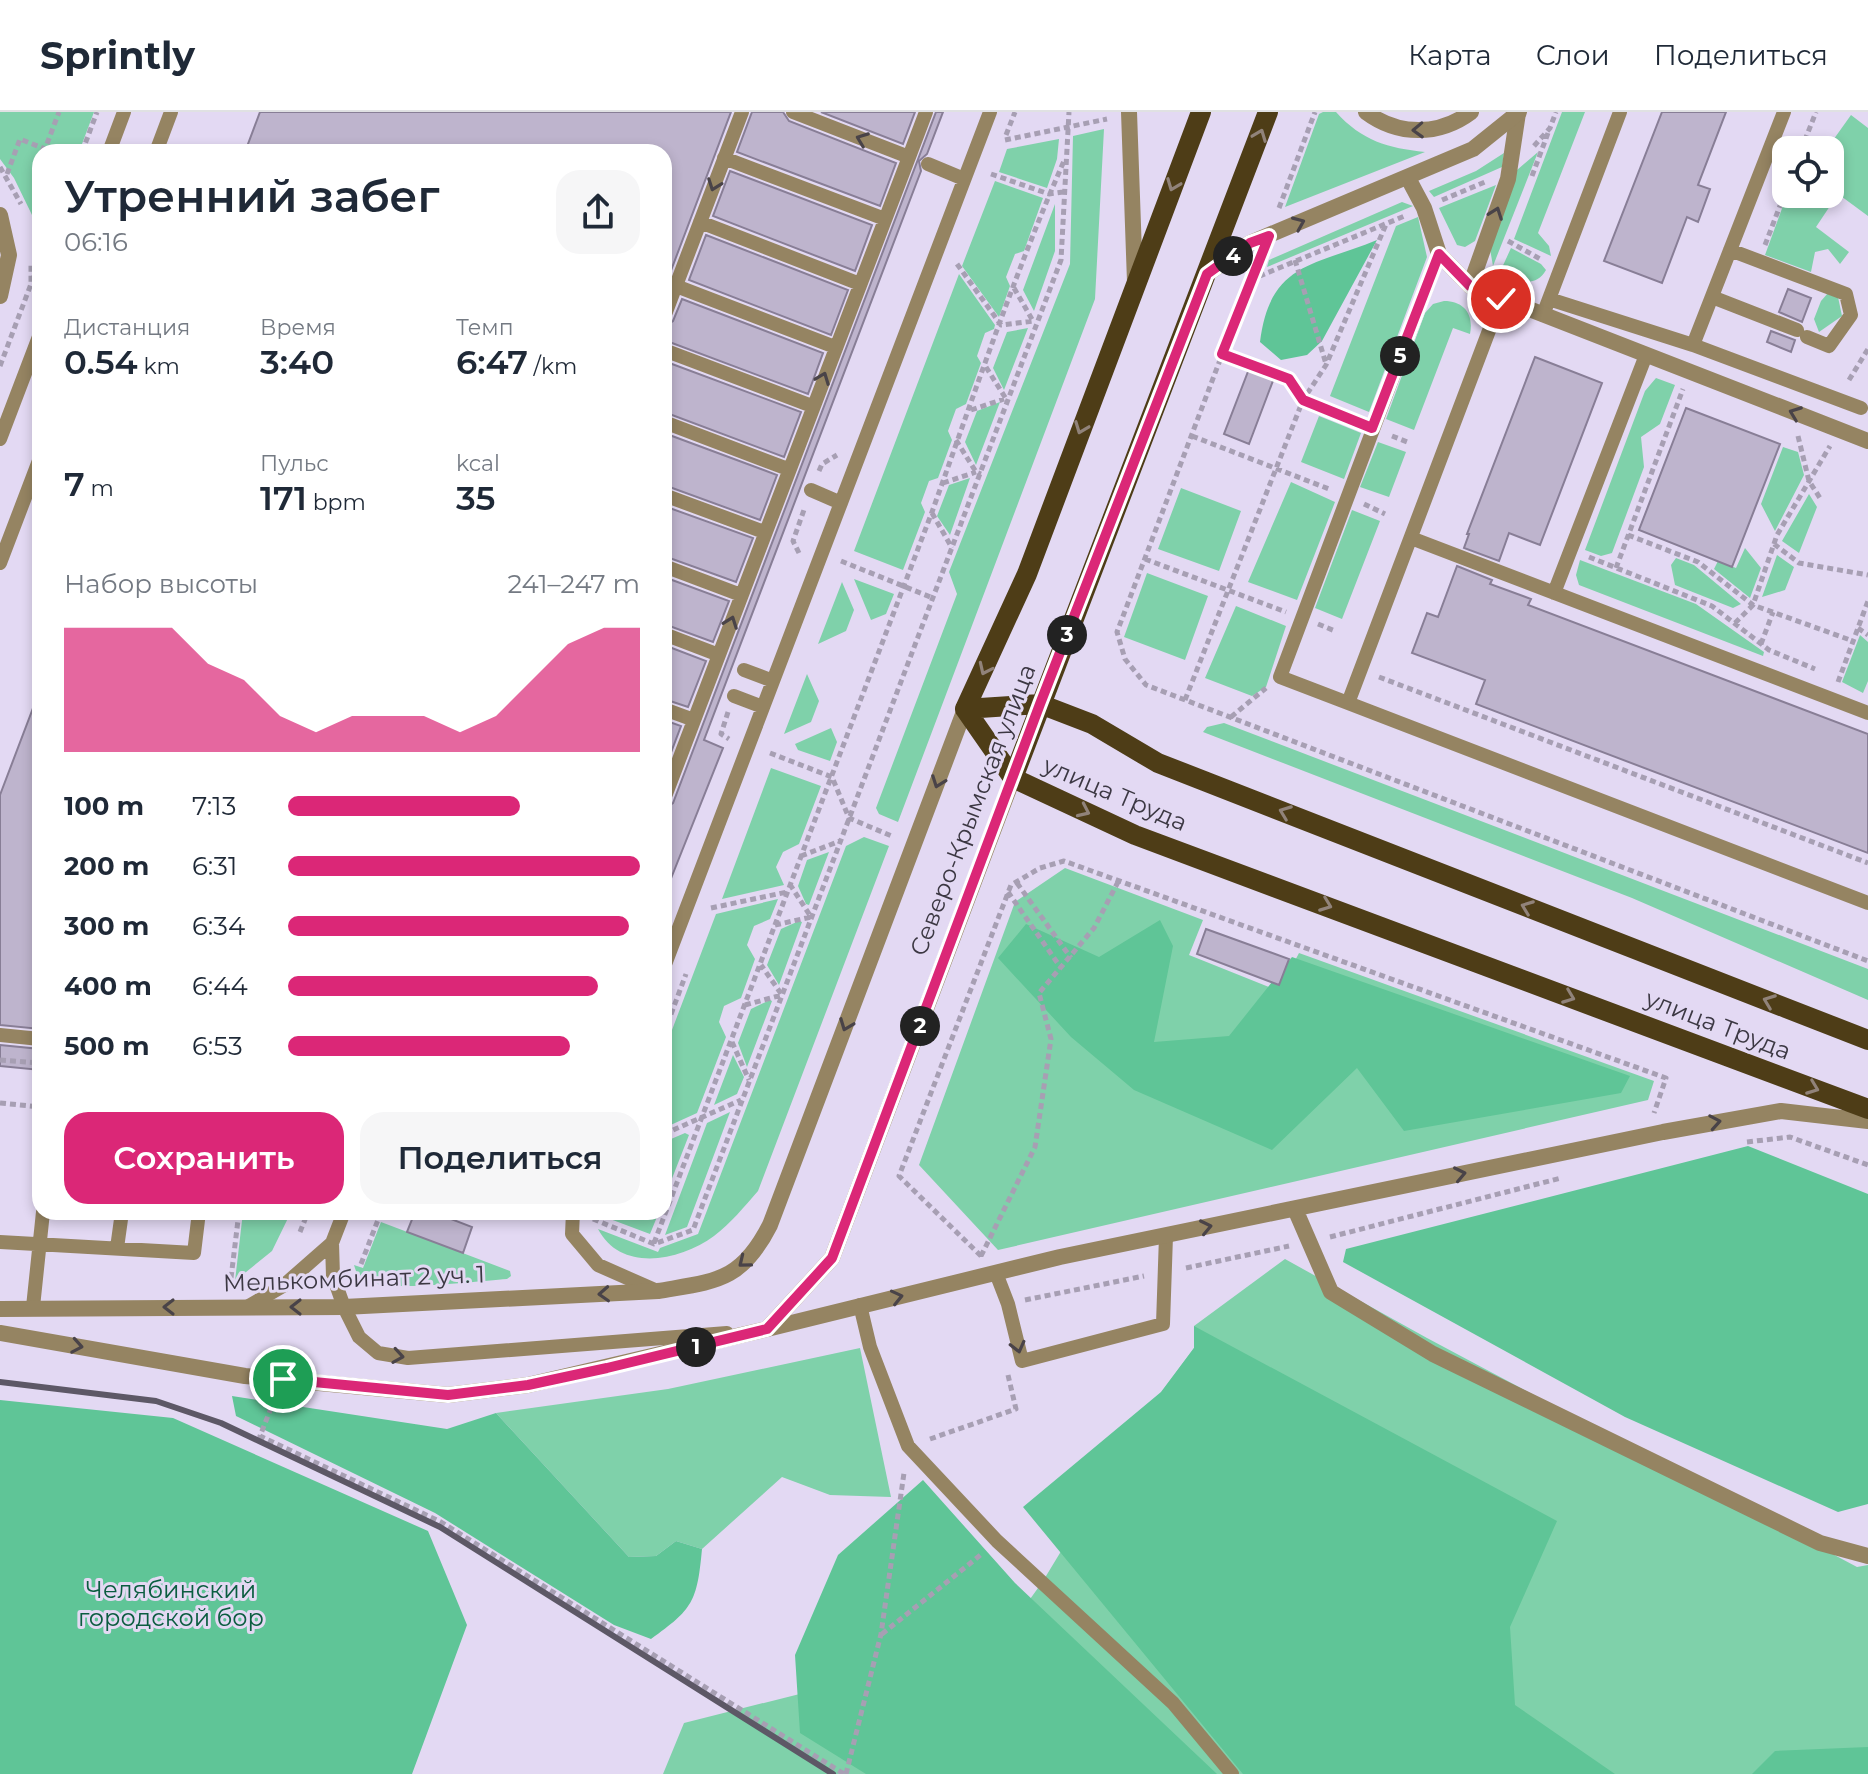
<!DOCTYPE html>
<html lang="ru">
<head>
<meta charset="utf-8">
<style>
	:root { --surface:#fff; --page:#f6f6f7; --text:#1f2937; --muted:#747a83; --line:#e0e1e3; --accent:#db2777 }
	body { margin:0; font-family:Montserrat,sans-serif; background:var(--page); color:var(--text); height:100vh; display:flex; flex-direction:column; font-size:30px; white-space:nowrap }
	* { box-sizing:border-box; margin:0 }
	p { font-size:26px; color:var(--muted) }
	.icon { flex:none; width:44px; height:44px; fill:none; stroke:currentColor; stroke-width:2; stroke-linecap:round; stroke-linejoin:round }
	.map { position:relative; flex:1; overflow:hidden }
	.sheet { position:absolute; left:32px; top:32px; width:640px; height:1076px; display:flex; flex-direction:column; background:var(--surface); border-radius:24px; box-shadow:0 4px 12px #0003 }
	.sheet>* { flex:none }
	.tools { position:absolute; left:1772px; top:24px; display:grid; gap:16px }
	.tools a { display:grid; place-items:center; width:72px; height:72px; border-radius:16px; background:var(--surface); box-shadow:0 4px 12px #0003; font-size:40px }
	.pin { position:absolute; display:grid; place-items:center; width:68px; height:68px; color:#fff; margin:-34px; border:4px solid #fff; border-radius:50%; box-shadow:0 2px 8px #0007 }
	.km { position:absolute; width:40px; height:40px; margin:-20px; border-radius:50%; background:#222; color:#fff; font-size:22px; line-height:40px; text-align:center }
	.round { display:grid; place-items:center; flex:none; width:84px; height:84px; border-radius:24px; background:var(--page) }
	.head { display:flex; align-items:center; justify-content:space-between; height:136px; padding:0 32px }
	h1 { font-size:44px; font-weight:600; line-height:60px }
	.stats { display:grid; grid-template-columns:repeat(3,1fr); gap:12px; height:136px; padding:8px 32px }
	.stats div { display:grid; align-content:center }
	.stats b { font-size:34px; font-weight:600 }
	.stats small { font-size:22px; font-weight:400 }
	.stats p { font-size:22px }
	.chart { height:224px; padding:16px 32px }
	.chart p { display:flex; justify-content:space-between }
	.chart svg { width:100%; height:144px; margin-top:8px; fill:var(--accent); opacity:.7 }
	.button { display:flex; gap:16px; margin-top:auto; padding:16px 32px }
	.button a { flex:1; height:92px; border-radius:24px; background:var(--accent); color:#fff; font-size:32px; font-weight:600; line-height:92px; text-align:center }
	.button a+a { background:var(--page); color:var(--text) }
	ul { padding:0 32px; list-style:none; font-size:26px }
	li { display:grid; grid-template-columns:128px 96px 1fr; align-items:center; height:60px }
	li i { height:20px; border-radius:10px; background:var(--accent) }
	header { display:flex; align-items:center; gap:48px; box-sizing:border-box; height:112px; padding:0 40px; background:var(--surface); border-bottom:2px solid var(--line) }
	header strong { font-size:38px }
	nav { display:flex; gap:44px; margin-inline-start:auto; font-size:28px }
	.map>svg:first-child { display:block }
	.green { fill:#7fd1aa }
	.forest { fill:#5fc597 }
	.building { fill:#beb4cd; stroke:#887e96; stroke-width:2 }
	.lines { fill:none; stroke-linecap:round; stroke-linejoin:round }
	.path { stroke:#a79fb3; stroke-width:5; stroke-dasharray:6 4; stroke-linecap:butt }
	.service { stroke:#958462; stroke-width:14 }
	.minor { stroke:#958462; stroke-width:16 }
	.tertiary { stroke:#958462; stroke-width:16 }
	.primary { stroke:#4e3d17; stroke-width:20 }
	.rail { stroke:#5d5866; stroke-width:6 }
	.oneway { stroke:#494348 }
	.oneway2 { stroke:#91837a }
	.route-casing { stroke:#fff; stroke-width:16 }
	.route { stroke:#db2777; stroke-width:10 }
	.labels { text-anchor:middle; stroke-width:6; stroke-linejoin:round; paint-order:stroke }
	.street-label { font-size:24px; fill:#3c3843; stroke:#e3d9f3 }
	.park-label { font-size:24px; fill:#0b5d40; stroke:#e3d9f3 }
</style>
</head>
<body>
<header>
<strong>Sprintly</strong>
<nav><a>Карта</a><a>Слои</a><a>Поделиться</a></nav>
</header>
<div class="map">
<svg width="1868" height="1662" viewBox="0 0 1868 1662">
	<rect width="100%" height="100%" fill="#e3d9f3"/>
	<path class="green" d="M0,0H94L79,40H40V141L33,160L32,103L14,66L0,47Z
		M1323,0H1336C1362,29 1388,36 1425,40L1285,95L1319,2Z
		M1562,0H1585L1538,121L1549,134L1551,144L1514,127Z
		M1851,3L1868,16V104L1830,76V38H1826Z
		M1104,17L1095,187L898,710L879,702L876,696L957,482L949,460L1070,152L1073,24Z
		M1059,27L1057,47L1047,76L999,60L1007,37Z
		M1538,40L1493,154L1490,137L1517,58Z
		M1504,41L1502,55L1434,85L1429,79L1476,59Z
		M995,69L1043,86L1024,139L1015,142L1006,165L1010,174L999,205L962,154Z
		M1496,73L1475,129L1465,135L1457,133L1439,96Z
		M1792,82H1819L1832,91L1816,115L1849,140L1840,152L1828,137L1815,140L1811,160L1765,143L1784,91Z
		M1402,90L1413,94L1267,155L1269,148Z
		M1055,92V139L1034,199L1023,178Z
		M1418,105L1427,145L1369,300L1330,284L1396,114Z
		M1511,136L1541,152L1546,158C1535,177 1517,169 1500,160Z
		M959,162L995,213L994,217L985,221L977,244L981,251L966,292L956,297L948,319L952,328L938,366L929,369L921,391L925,400L903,458L854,439Z
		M1828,181L1838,185L1842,204L1819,220L1814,207L1821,189Z
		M1444,189C1464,189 1474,202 1470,222L1453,216L1414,318L1386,307L1425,201L1433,192Z
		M1028,216L1004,278L993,256L1007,220Z
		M1656,266L1675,273L1660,312L1641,325L1644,355L1612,441L1601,444L1585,438L1645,279Z
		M1000,290L976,353L965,330L977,299Z
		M1319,304L1361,321L1344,367L1301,350Z
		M1378,330L1406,340L1389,385L1360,375Z
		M1783,335L1798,340L1804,363L1775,419L1761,392Z
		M970,366L950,423L937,404L949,373Z
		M1291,370L1335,390L1297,488L1248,470Z
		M1181,376L1241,399L1219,459L1158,437Z
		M1809,382L1817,395L1799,441L1782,429Z
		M1352,398L1380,409L1342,507L1315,496Z
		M1745,436L1761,456L1750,486L1714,457L1718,449L1736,456Z
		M1777,443L1794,455L1785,478L1762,485Z
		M1676,446L1694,453L1741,492L1733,496L1675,473L1671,453Z
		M1580,448L1696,492L1764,540L1763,544L1579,473L1576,463Z
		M1147,461L1208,484L1185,548L1124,525Z
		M854,467L894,482L886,502L871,508Z
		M842,470L854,498L846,519L818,532Z
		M1236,494L1286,514L1266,575L1252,584L1205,566Z
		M1860,523L1868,530V569L1863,581L1842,570Z
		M807,562L819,589L811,610L784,622Z
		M1224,611L1868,857V888L1632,786L1203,620L1207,615Z
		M831,616L837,630L830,649L798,638L795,632Z
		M771,656L821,674L799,732L783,740L776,755L784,773L722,787Z
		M864,725L889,734L758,1079C744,1095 731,1111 714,1124C680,1149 621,1161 598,1117L658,1140L660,1136L698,1122L846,734Z
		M829,740L809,793L806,792L798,774L807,748Z
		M1065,756L1203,808L1189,843L1279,879L1299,841L1654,969L1648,988L998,1138L919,1053L1015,790Z
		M778,787L770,807L754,814L747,833L755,847L741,886L724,894L719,910L726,925L697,1001L664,1016V939L716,802Z
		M799,809L802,810L779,873L767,853L781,817Z
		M770,888L772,889L747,955L738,931L751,897Z
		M733,943L744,965L737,982L714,993Z
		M730,1000L687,1115L665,1123L707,1011Z
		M685,1021L689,1023L664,1087V1030Z
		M243,1100H291L272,1139L235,1169Z
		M603,1100H659L650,1122L602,1104Z
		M381,1110L510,1159L511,1164L507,1167C476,1169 388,1181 364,1168C357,1165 356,1159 354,1153L363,1156Z
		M1285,1147L1427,1226L1857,1455L1868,1453V1662H663L684,1611L998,1532L1043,1469L1140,1309L1194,1236V1214Z
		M860,1236L891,1385L830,1383L782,1365L702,1437L676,1429L656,1444L629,1445L496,1301L668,1277Z"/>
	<path class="forest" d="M1377,128L1322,229L1307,243L1281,248L1260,230C1270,150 1314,154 1377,128Z
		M1160,808L1173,834L1154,930L1229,924L1292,845L1630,964L1621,981L1404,1019L1357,956L1272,1038L1134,978L1071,925L998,846L1026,812L1099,845Z
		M1748,1034L1868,1082V1392L1838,1400L1625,1305L1343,1150L1346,1137Z
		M1194,1214L1557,1409L1510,1515L1515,1593L1615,1662H1243L1023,1395L1161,1280L1194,1236Z
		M232,1284L447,1317L496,1301L629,1445L656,1444L676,1429L702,1437C697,1490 693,1497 651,1527L614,1513L435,1401L236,1304Z
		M0,1288L173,1306L428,1419L467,1513L412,1662H0Z
		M923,1368L1015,1471L1217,1662H866L800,1621L795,1543L838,1443Z
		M1868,1635V1662H1752L1775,1639Z"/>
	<path class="building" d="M260,0H731L664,177V40H245Z
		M752,0H783L789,9L896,51L880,94L737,40Z
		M821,0H915L903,32Z
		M936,0H943L927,42L919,49L921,59L704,628L723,636L664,784V697L673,691Z
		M1662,0H1726L1698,73L1710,77L1698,110L1687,105L1662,171L1604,149Z
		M730,59L872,113L855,159L713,104Z
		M706,123L848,178L831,223L689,168Z
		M1788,177L1811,186L1802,210L1779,200Z
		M682,187L823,241L808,282L664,228V215L673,209Z
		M1771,219L1795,228L1791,240L1767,230Z
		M1535,245L1602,271L1540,433L1509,421L1499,449L1464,436L1469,422H1467Z
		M664,249L801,300L784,345L664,300Z
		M1249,257L1274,266L1249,332L1224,322Z
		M1686,296L1780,332L1732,455L1639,418Z
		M664,321L777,363L760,408L664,373Z
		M664,394L753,426L736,470L664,444Z
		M1457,454L1492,468L1490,472L1531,487L1528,493L1868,622V741L1476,592L1485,568L1412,541L1427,501L1438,505Z
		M664,465L729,489L713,530L664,512Z
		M664,533L706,549L688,595L664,587Z
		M38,583H40V917L0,913V683Z
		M664,608L681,614L664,659Z
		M1206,817L1289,847L1279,873L1197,842Z
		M0,933L40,937V958L0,954Z
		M415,1100H433L472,1115L463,1141L407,1120Z"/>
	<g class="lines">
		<path class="path" d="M1006,23L1015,0
			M1005,28L1107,7
			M1534,34L1550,16L1556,0
			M1801,38L1816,0
			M82,40L97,0
			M0,55L21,92
			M7,62L20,27L45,37L59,0
			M991,62L1049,82L1063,80
			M1532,64L1548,21
			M1442,88L1485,70
			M1279,96L1315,0
			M1508,129L1542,148
			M1765,133L1786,78
			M1295,148L1326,252
			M957,152L1001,213L1033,209
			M1256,153L1117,520L1125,547L1146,573L1868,849
			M33,167L40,149
			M1250,168L1407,103
			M1014,176L1033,209
			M1222,242L1289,267L1303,288L1356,310
			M0,254L31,172V153
			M986,255L1008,290
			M1849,268L1868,237
			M971,298L1004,287
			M1192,324L1329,377
			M1392,324L1410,331
			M1798,324L1809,369L1820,386
			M956,328L976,360L981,362
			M819,359L822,352L837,343
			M943,371L976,360
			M1364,392L1385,402
			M932,401L952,436
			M1628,423L1698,450L1753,493L1853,529
			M1774,432L1799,451L1868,463
			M799,441L793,429L805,395
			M1589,445L1712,494L1769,538L1815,557
			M1145,447L1286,500
			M841,449L933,486
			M1616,456L1683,277
			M1735,511L1753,493L1777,423L1830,334
			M1318,512L1335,519
			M1858,516L1868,523
			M1761,532L1773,500
			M1379,565L1868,751
			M1838,570L1868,489
			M1185,588L1303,288L1326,253L1387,110
			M728,600L721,622L729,627
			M1231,605L1266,576
			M770,641L832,665L849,706L894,725
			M801,744L840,729
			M1017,771L1071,846
			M1008,780L1061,856
			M711,796L787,780
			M775,813L811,805L791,774
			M745,893L782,883L761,853
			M664,921L686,862
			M732,930L749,968
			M0,948L40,951
			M0,991L40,995
			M664,1022L741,988
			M1747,1030L1790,1025L1868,1053
			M593,1107L654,1132L693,1118L1061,148L1069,0
			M300,1120L308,1100
			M1330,1125L1561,1066
			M654,1131L932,400C974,283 1014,163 1064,49
			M981,1144L899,1064L1011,773L1040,756L1064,749L1666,966L1654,1001
			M981,1144L1035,1035L1051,927L1039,881L1094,816L1118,770
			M361,1152L381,1100
			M1186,1156L1289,1134
			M231,1166L239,1100
			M1025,1188L1144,1164
			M275,1286L260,1324L441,1410L844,1662
			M930,1327L1016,1297L1008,1263
			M882,1522L983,1441
			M846,1662L881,1522L904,1361"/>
		<path class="service" d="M109,40L124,0
			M156,40L171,0
			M909,45L926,0
			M724,46L885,107
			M928,52L964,67
			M700,110L860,172
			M1730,138L1846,182L1851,203L1829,234L1807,225
			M676,174L835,235
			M1712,185L1797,218
			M1501,187L1348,591L1868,791
			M1549,187L1620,0
			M1543,203L1549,187L1693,233L1861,296
			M664,205L742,0
			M1693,233L1784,0
			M664,238L812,294
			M664,310L788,357
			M0,327L40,222
			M811,378L841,391
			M664,383L764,420
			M1411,426L1868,601
			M0,451L40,346
			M664,454L741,483
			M1554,481L1646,243
			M664,522L719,543
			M744,558L773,569
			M734,584L763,595
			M1348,591L1280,565L1439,142
			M664,597L694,608
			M664,687L909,45L793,0
			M664,855L990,0
			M0,923L40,927
			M344,1100L332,1131L333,1164L344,1195L359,1225L378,1241L408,1246L727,1221
			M573,1100L572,1122L598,1153L657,1179
			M0,1130L194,1141L199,1100
			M117,1136L122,1100
			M996,1161L1008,1192L1022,1249L1163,1212L1166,1124
			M860,1193L870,1235L908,1334L997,1429L1173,1591L1232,1662
			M33,1195L43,1100
			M247,1195L283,1174L332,1131"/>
		<path class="minor" d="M1408,66L1424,96L1439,142L1470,174L1868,329
			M1470,174L1508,67L1518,1
			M1295,1097L1331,1180L1433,1242L1820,1431L1868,1444
			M767,1217L1060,1145L1663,1020L1781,999L1868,1009"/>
		<path class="tertiary" d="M1129,0L1135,170
			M1366,0C1398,24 1439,24 1471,0
			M0,103L9,143L0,184
			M1207,162L1250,131L1473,37L1519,0
			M0,1197L344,1195L658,1179C716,1169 741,1170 770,1113L965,597
			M0,1221L245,1264L448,1283L528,1273L767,1217L832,1146L1013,666"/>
		<path class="primary" d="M965,597L1013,666L1135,723L1868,997
			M965,597L1040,592L1092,612L1158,651L1868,928
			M965,597L1027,462L1201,0
			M1013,666L1268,0"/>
		<path class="rail" d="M0,1270L156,1289L221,1311L440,1415L833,1662"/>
	</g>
	<defs><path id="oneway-chevron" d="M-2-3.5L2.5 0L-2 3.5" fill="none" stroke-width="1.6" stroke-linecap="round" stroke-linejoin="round" transform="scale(2)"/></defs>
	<g class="oneway">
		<use href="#oneway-chevron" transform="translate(1418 18) rotate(178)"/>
		<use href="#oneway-chevron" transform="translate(862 27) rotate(-159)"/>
		<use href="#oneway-chevron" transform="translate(714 73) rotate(110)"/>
		<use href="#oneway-chevron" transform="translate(1496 101) rotate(-70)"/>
		<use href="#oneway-chevron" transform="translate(1299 111) rotate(-23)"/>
		<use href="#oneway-chevron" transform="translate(823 266) rotate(-69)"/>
		<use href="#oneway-chevron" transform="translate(1795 301) rotate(-159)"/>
		<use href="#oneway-chevron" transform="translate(731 510) rotate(-70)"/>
		<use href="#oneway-chevron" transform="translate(938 670) rotate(110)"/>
		<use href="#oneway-chevron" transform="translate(846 913) rotate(111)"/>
		<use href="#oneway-chevron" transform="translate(1715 1010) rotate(-10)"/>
		<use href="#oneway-chevron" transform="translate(1460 1062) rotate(-12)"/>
		<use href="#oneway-chevron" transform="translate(1206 1115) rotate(-12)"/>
		<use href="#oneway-chevron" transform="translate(744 1150) rotate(141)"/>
		<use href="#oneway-chevron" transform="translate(604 1182) rotate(177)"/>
		<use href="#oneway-chevron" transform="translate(897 1185) rotate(-13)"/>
		<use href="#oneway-chevron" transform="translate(169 1195) rotate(-180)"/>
		<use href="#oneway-chevron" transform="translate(296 1195) rotate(180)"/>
		<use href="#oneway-chevron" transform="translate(77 1234) rotate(10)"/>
		<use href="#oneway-chevron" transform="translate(1018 1235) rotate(76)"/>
		<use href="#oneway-chevron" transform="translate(398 1244) rotate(9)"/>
	</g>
	<g class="oneway2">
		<use href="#oneway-chevron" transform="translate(1260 23) rotate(-69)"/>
		<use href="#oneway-chevron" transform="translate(1173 73) rotate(111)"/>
		<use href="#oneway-chevron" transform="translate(1081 316) rotate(111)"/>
		<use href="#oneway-chevron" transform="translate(985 557) rotate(115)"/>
		<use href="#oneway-chevron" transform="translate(1084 699) rotate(25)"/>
		<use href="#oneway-chevron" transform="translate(1285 700) rotate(-159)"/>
		<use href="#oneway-chevron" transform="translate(1326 793) rotate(21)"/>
		<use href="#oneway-chevron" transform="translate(1527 795) rotate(-159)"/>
		<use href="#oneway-chevron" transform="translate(1569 885) rotate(21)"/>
		<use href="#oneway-chevron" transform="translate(1769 889) rotate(-159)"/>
		<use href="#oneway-chevron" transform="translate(1813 976) rotate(21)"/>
	</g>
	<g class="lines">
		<defs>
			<path id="route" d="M283,1267L448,1283L528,1273L607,1256L767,1217L832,1146L1040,592L1207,162L1250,131L1269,124L1222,242L1289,267L1303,288L1372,316L1439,142L1470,174L1501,187"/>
		</defs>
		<use href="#route" class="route-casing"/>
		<use href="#route" class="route"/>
	</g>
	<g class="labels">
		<g class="street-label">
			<text transform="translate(1115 682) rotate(23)" y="8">улица Труда</text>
			<text transform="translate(973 698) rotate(-69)" y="8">Северо-Крымская улица</text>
			<text transform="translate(1718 913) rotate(21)" y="8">улица Труда</text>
			<text transform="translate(354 1167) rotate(-2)" y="8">Мелькомбинат 2 уч. 1</text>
		</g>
		<g class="park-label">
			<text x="171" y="1486">Челябинский<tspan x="171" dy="28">городской бор</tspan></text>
		</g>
	</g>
</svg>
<div class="tools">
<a><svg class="icon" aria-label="locate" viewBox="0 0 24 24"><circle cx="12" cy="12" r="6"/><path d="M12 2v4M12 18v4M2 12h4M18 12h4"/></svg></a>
</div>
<div class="pin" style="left:283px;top:1267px;background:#1e9e55"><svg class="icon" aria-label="arrive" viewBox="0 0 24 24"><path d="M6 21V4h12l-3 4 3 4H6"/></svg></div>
<div class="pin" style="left:1501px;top:187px;background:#d93025"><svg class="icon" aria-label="check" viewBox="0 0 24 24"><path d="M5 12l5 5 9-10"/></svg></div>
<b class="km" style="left:696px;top:1235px">1</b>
<b class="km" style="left:920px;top:914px">2</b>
<b class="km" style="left:1067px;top:523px">3</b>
<b class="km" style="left:1233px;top:144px">4</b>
<b class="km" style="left:1400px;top:244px">5</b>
<section class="sheet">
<div class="head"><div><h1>Утренний забег</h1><p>06:16</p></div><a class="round"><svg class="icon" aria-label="share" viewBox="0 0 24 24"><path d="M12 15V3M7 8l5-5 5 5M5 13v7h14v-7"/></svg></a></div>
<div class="stats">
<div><p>Дистанция</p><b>0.54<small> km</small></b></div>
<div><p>Время</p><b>3:40</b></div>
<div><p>Темп</p><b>6:47<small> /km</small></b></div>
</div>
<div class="stats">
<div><b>7<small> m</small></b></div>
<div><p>Пульс</p><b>171<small> bpm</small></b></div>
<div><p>kcal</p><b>35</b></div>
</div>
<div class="chart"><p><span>Набор высоты</span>241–247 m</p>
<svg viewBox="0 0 160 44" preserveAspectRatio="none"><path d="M0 44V6L10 6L20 6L30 6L40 17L50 22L60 33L70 38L80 33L90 33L100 33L110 38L120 33L130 22L140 11L150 6L160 6V44z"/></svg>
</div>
<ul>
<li><b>100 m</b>7:13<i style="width:66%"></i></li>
<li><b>200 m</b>6:31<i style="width:100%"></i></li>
<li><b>300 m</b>6:34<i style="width:97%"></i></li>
<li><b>400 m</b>6:44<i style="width:88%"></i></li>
<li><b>500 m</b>6:53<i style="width:80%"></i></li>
</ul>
<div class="button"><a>Сохранить</a><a>Поделиться</a></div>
</section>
</div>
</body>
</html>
